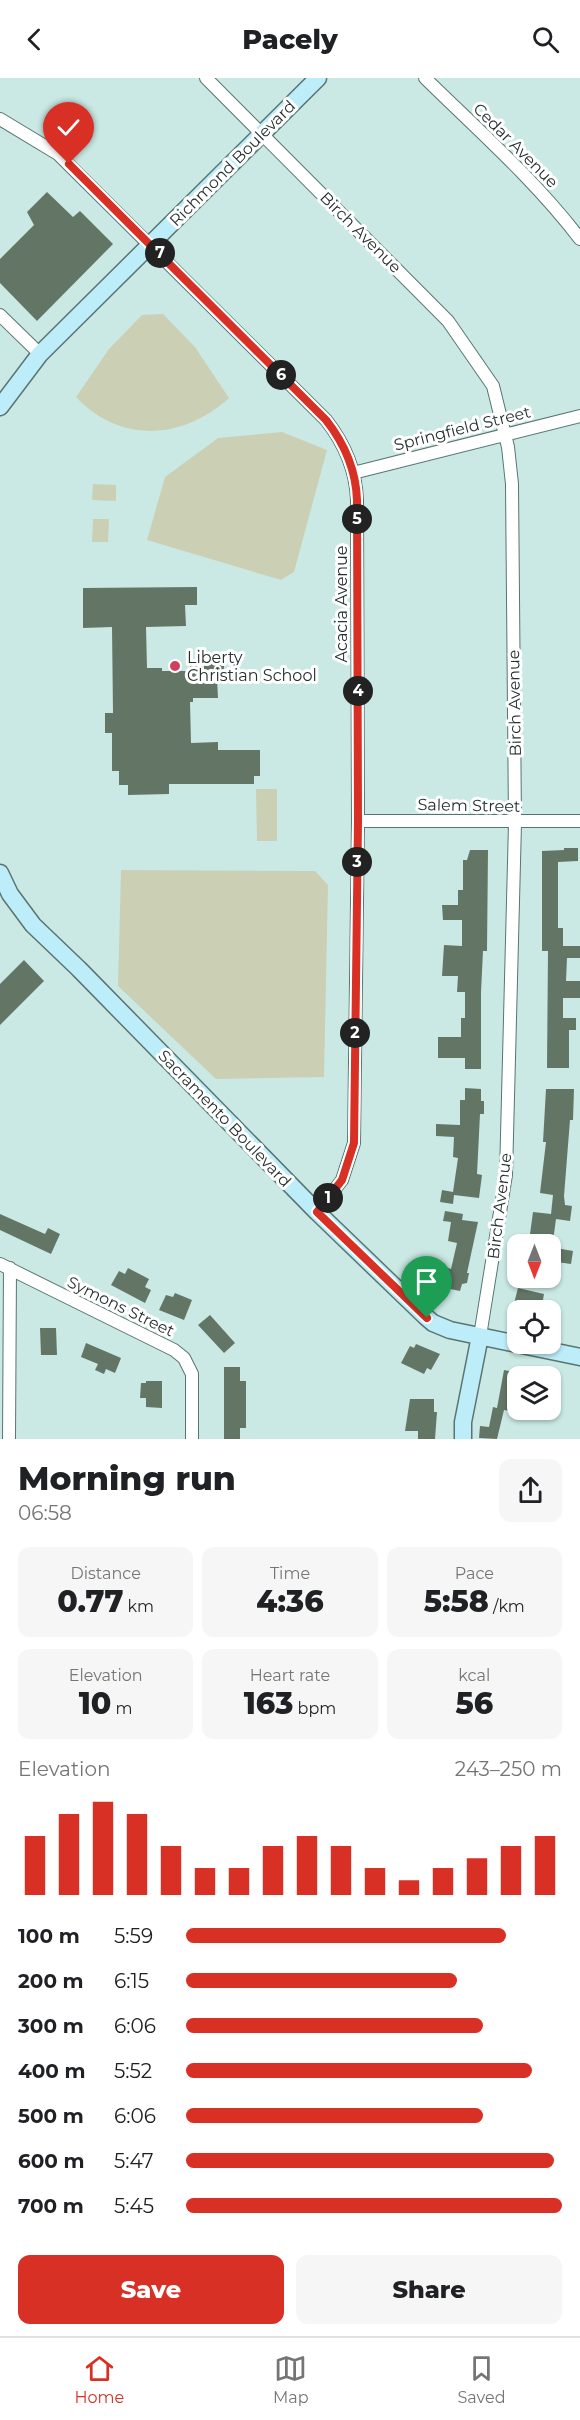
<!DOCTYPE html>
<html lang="en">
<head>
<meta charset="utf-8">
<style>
	:root { --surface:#fff; --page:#f6f6f6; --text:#202124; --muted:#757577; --line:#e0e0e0; --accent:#d93025 }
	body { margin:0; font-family:Montserrat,sans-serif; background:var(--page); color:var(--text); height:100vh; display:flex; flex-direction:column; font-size:22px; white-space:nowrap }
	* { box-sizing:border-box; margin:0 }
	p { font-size:20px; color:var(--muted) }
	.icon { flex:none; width:33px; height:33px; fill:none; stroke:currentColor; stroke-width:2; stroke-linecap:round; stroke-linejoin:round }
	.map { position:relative; height:1361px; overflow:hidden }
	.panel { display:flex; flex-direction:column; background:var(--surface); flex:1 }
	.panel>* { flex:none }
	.needle { width:39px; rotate:180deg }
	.fabs { position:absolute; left:507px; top:1156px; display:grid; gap:12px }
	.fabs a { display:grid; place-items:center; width:54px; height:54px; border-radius:12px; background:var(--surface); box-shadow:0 2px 4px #0004; font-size:30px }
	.pin { position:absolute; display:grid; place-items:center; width:51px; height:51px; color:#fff; margin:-62px -26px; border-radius:50% 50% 50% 0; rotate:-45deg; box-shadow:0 0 6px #0007 }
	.pin .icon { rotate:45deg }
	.km { position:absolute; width:30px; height:30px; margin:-15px; border-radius:50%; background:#222; color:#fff; font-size:16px; line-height:30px; text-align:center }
	.round { display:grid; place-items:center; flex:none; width:63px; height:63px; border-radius:12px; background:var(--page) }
	.head { display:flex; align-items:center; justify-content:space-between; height:102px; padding:0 18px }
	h1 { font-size:33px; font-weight:800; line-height:45px }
	.stats { display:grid; grid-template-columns:repeat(3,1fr); gap:9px; height:102px; padding:6px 18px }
	.stats div { display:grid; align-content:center; border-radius:12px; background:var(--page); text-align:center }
	.stats b { font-size:30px; font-weight:800 }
	.stats small { font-size:16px; font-weight:400 }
	.stats p { font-size:16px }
	.chart { height:168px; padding:12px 18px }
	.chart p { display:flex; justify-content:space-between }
	.chart svg { width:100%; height:108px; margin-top:6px; stroke:var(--accent); stroke-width:6 }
	.button { display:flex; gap:12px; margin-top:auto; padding:12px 18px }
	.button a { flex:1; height:69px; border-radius:12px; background:var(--accent); color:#fff; font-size:24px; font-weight:800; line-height:69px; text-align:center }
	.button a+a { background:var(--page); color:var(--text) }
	ul { padding:0 18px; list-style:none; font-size:20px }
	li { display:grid; grid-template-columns:96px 72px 1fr; align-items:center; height:45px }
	li i { height:15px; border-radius:8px; background:var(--accent) }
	header { display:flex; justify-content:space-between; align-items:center; height:78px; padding:0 18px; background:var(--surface); font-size:27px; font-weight:800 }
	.tab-bar { display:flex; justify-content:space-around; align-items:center; height:84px; border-top:2px solid var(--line); background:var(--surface); font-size:16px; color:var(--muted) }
	.tab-bar a { display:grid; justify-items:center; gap:3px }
	.tab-bar .current { color:var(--accent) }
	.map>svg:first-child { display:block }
	.green { fill:#cbd0b5 }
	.building { fill:#637666 }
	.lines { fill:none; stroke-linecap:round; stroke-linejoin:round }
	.street-casing { stroke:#597571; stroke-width:14 }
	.secondary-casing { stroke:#597571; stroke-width:19 }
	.street { stroke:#fff; stroke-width:12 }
	.secondary { stroke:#bdedf8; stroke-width:16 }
	.route-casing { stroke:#fff; stroke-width:12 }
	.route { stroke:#d93025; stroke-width:8 }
	.poi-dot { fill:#d0405e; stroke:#fff; stroke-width:2 }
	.labels { text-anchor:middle; stroke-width:6; stroke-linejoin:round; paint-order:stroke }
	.street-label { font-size:16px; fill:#25312f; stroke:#fff }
	.poi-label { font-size:16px; fill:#25312f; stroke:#fff; text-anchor:start }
</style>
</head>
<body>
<header><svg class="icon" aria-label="back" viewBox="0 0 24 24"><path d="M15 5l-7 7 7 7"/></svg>Pacely<svg class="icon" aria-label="search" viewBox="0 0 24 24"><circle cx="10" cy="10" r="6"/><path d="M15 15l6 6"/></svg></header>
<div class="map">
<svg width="580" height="1361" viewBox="0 0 580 1361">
	<rect width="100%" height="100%" fill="#cae9e4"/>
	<path class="green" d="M163,236L195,269L229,320C183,362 120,366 76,319L109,271L142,237Z
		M282,354L327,372L294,494L281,502L147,462L165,399L218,360Z
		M93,406L116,407V423L92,422Z
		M93,441H109L108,464H92Z
		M256,711H277V763H257Z
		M121,792L315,793L328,807L324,999L216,1001L118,908Z"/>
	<path class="building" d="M47,114L73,139L80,133L113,166L37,243L0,205V181L34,147L27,134Z
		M197,509V527H185L186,548L146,549L147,590H162V593H190V587H206V582L224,584V600H217L218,620H193V624H190L191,665L218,664V672H260V698H254V706H169V716L128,717V707H119V693H112V655H105V635H113L112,549L83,550V510Z
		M564,770H578V783L558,784V850H563V868H580V880H567L566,903H580V920H563V940H576V952H569V990H547L548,873H542V773L564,772Z
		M470,772H488L487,873H483L481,914V991H465V980H438V959H461V940H465V914H457L458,898H442L444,867L462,868V842H443L442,827H458V812H463V782H467Z
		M24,882L44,903L0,947V906Z
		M465,1010L481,1011V1023H484V1036H480L477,1096L482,1097L479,1120L454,1117L453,1126L440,1124L442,1112L453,1114L458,1080L453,1079L454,1059L436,1058V1046L460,1047V1022H465Z
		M546,1011H574L573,1042H570L564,1118L565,1127L572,1128L570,1143L556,1141L553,1163L544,1162V1158L530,1156L533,1134L551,1136L553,1117L540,1115L546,1064H543Z
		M445,1133L463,1136L462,1142L478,1144L467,1195H469L467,1205L462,1206L460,1213L435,1208L431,1212L422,1201L434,1191L445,1204L448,1190L451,1191L457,1165L448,1163L451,1144L443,1143Z
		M0,1136L45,1156L48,1150L60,1156L51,1176L0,1152Z
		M550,1169L573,1173L571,1186L550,1183Z
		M128,1190L149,1201L145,1209L151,1212L145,1225L111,1207L119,1193L125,1196Z
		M518,1210L544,1216L541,1233H512Z
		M175,1215L192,1222L184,1242L159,1232L166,1217L173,1219Z
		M210,1237L235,1265L224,1275L198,1247Z
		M40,1250H56L57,1277H41Z
		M86,1265L121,1280L115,1295L106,1291L104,1296L95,1292L98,1286L81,1279Z
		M416,1266L440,1276L431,1292L427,1290L424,1296L401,1285L410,1268L414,1270Z
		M224,1289H240V1303H246V1350H240V1361H224Z
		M504,1292L518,1295L516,1334L504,1332L497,1361L479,1360L480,1348L489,1349L493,1329L497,1330Z
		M146,1303H162V1330L146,1329V1320H140L141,1305H146Z
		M410,1321H434V1334H437L435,1361H418V1353H405Z"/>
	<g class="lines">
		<defs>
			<path id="street" d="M206,0L448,243L493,308L508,369L512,406L515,745L506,1097L480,1258
				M425,0C478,52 535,102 580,161
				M0,41L58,76L326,342C344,365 356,393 357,422L358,743L354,1065L342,1102L317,1134
				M0,237L40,276
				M353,395L580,338
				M358,743H580
				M0,1186L174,1272L184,1280L192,1296V1361
				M9,1361L10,1190"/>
			<path id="secondary" d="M0,329L40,276L318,0
				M0,795L10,816L33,847L79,891L317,1134L426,1239L433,1245L450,1252L580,1279
				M463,1361V1344L480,1258"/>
		</defs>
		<use href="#street" class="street-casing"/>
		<use href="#secondary" class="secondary-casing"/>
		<use href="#street" class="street"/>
		<use href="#secondary" class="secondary"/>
	</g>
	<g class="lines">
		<defs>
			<path id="route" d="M69,86L326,342C344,365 356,393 357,422L358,743L354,1065L342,1102L317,1134L427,1240"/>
		</defs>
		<use href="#route" class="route-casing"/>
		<use href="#route" class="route"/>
	</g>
	<circle class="poi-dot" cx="175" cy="588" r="6"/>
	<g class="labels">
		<g class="street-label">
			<text transform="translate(516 67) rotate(45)" y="6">Cedar Avenue</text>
			<text transform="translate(232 85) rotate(-45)" y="6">Richmond Boulevard</text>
			<text transform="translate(361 154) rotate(45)" y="6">Birch Avenue</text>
			<text transform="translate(462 350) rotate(-14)" y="6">Springfield Street</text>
			<text transform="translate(341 526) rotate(-90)" y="6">Acacia Avenue</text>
			<text transform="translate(514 625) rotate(-91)" y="6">Birch Avenue</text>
			<text transform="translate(469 727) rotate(1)" y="6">Salem Street</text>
			<text transform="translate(225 1040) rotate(46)" y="6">Sacramento Boulevard</text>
			<text transform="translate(499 1128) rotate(-83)" y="6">Birch Avenue</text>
			<text transform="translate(121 1228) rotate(26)" y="6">Symons Street</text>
		</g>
		<g class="poi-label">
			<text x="187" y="585">Liberty<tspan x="187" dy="18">Christian School</tspan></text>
		</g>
	</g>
</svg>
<div class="fabs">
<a><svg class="needle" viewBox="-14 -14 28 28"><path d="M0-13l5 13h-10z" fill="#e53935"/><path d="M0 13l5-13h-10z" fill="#757577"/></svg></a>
<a><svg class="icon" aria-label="locate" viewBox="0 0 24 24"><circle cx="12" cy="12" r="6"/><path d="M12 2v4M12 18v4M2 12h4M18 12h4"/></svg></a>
<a><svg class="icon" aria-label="layers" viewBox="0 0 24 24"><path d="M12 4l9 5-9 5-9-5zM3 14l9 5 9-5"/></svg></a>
</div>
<div class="pin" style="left:427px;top:1240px;background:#1e9e55"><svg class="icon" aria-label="arrive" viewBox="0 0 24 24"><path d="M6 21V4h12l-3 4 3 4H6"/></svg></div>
<div class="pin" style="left:69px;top:86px;background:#d93025"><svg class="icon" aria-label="check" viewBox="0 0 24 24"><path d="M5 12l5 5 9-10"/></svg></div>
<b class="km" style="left:328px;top:1120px">1</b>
<b class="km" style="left:355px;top:955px">2</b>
<b class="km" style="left:357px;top:784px">3</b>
<b class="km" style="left:358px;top:613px">4</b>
<b class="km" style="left:357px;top:441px">5</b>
<b class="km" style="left:281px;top:297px">6</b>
<b class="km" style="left:160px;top:175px">7</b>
</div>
<section class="panel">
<div class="head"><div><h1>Morning run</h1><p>06:58</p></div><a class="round"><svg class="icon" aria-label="share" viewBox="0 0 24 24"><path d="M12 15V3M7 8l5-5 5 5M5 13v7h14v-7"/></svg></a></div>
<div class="stats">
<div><p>Distance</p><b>0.77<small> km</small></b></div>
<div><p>Time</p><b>4:36</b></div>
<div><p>Pace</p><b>5:58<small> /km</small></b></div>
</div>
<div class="stats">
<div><p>Elevation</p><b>10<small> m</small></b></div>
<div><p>Heart rate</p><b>163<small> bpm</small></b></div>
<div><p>kcal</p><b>56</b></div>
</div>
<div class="chart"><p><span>Elevation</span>243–250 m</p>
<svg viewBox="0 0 160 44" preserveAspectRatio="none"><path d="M5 44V20M15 44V11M25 44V6M35 44V11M45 44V24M55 44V33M65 44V33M75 44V24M85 44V20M95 44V24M105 44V33M115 44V38M125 44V33M135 44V29M145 44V24M155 44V20"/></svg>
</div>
<ul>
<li><b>100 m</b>5:59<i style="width:85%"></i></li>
<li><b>200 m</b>6:15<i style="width:72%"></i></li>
<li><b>300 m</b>6:06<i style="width:79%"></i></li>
<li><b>400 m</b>5:52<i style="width:92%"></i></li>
<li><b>500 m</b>6:06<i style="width:79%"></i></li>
<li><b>600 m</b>5:47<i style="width:98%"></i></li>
<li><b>700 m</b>5:45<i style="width:100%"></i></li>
</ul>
<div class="button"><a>Save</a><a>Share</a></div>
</section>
<nav class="tab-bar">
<a class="current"><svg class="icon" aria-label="home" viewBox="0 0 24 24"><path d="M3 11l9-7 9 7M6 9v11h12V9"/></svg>Home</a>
<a><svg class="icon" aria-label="map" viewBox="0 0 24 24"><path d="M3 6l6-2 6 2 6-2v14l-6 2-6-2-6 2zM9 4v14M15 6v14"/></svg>Map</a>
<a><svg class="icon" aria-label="saved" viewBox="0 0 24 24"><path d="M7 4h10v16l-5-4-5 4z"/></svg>Saved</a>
</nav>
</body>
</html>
